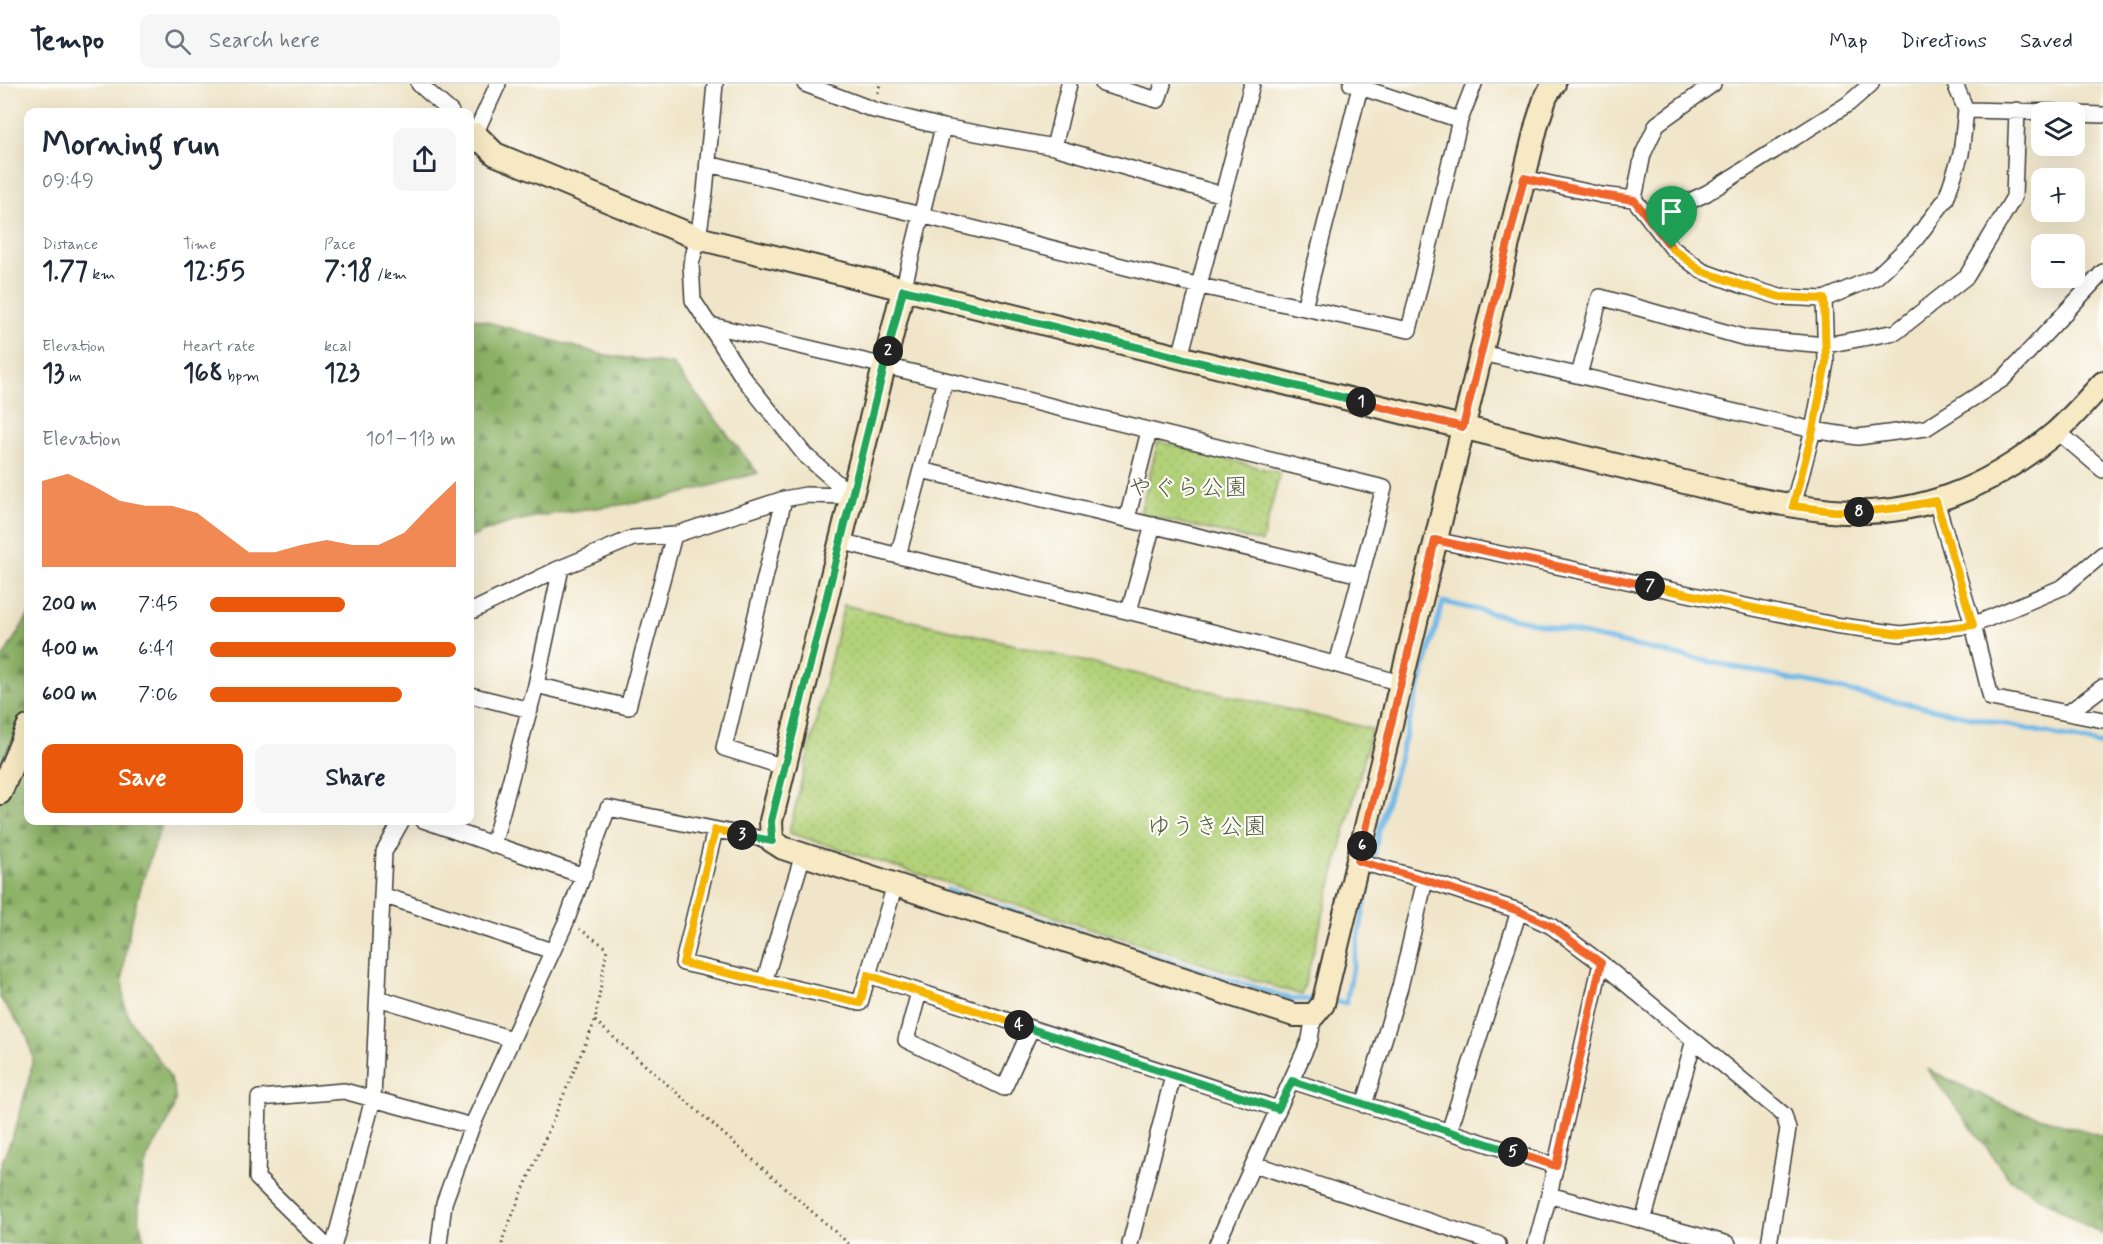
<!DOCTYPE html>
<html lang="en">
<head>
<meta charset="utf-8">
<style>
	:root { --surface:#fff; --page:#f6f6f7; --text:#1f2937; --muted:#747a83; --line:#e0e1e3; --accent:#ea580c }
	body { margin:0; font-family:Mynerve,"Klee One",sans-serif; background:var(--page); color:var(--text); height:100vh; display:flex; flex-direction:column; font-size:22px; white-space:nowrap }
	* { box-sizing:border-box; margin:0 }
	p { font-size:20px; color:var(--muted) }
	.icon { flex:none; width:33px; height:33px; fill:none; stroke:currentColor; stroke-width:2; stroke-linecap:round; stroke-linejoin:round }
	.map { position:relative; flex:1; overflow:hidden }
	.panel { position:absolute; left:24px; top:24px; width:450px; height:717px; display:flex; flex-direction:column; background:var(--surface); border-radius:12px; box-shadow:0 6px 24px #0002 }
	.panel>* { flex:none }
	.buttons { position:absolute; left:2031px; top:18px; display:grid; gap:12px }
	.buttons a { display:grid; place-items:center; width:54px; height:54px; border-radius:12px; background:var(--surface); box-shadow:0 6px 24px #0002; font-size:30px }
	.pin { position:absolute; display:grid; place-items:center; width:51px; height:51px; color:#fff; margin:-62px -26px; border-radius:50% 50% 50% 0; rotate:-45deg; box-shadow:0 0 6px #0007 }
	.pin .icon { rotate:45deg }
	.km { position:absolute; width:30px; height:30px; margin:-15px; border-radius:50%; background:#222; color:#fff; font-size:16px; line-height:30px; text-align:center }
	.round { display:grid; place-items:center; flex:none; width:63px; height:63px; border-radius:12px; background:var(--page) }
	.headline { display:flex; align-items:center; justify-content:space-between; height:102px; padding:0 18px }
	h1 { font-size:33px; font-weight:700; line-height:45px }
	.stats { display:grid; grid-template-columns:repeat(3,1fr); gap:9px; height:102px; padding:6px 18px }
	.stats div { display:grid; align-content:center }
	.stats b { font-size:26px; font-weight:700 }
	.stats small { font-size:16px; font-weight:400 }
	.stats p { font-size:16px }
	.chart { height:168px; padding:12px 18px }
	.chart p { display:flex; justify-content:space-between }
	.chart svg { width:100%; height:108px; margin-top:6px; fill:var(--accent); opacity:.7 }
	.primary-button { display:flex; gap:12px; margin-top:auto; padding:12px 18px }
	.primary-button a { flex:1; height:69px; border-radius:12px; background:var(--accent); color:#fff; font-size:24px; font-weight:700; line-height:69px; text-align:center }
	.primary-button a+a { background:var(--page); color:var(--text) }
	ul { padding:0 18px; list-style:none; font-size:20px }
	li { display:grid; grid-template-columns:96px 72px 1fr; align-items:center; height:45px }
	li i { height:15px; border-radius:8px; background:var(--accent) }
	header { display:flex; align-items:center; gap:36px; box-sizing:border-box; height:84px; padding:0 30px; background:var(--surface); border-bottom:2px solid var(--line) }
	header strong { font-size:28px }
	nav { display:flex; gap:33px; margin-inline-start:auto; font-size:21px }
	.search { width:420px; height:54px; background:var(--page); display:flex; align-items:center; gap:15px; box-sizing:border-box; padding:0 21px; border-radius:12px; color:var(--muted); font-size:22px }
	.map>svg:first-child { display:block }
	.green { fill:url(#green-dots); stroke:#67764a; stroke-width:1.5 }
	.forest { fill:url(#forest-firs); stroke:#546842; stroke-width:1.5 }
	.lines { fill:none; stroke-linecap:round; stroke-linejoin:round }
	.stream { stroke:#70b9e8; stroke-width:5 }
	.street-casing { stroke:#3c3a36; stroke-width:18 }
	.secondary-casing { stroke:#3c3a36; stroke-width:26 }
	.path { stroke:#3c3a36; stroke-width:3; stroke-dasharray:1.5 4.5; stroke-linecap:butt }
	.street { stroke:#fff; stroke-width:15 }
	.secondary { stroke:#f6e9c3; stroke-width:22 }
	.split-1-casing { stroke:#fff; stroke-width:12 }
	.split-2-casing { stroke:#fff; stroke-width:12 }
	.split-3-casing { stroke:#fff; stroke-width:12 }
	.split-4-casing { stroke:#fff; stroke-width:12 }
	.split-5-casing { stroke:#fff; stroke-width:12 }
	.split-6-casing { stroke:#fff; stroke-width:12 }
	.split-7-casing { stroke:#fff; stroke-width:12 }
	.split-8-casing { stroke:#fff; stroke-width:12 }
	.split-9-casing { stroke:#fff; stroke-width:12 }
	.split-1 { stroke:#f0652b; stroke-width:8 }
	.split-2 { stroke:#22a559; stroke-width:8 }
	.split-3 { stroke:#22a559; stroke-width:8 }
	.split-4 { stroke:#f5b400; stroke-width:8 }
	.split-5 { stroke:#22a559; stroke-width:8 }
	.split-6 { stroke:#f0652b; stroke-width:8 }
	.split-7 { stroke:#f0652b; stroke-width:8 }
	.split-8 { stroke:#f5b400; stroke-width:8 }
	.split-9 { stroke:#f5b400; stroke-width:8 }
	.labels { text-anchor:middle; stroke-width:4.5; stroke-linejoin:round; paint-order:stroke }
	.park-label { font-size:24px; fill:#505b3c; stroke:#fdfcf7 }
</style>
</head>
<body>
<header>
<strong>Tempo</strong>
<div class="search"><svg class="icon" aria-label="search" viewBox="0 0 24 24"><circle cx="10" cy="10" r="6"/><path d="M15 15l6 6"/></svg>Search here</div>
<nav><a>Map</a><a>Directions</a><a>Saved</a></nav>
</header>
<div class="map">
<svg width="2103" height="1160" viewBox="0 0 2103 1160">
	<defs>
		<pattern id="green-dots" width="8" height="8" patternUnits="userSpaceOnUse" patternTransform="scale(1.5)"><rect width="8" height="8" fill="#b2d178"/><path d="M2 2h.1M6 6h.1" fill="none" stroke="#98b367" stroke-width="1.8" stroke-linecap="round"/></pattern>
		<pattern id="forest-firs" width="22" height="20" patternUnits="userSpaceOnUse" patternTransform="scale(1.5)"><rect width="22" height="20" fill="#8db368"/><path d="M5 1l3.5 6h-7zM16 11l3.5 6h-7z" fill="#729155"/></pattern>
	</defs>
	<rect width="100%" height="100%" fill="#fdfcf7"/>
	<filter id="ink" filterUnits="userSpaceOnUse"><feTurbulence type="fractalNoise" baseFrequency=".0167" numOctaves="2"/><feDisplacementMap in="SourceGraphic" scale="12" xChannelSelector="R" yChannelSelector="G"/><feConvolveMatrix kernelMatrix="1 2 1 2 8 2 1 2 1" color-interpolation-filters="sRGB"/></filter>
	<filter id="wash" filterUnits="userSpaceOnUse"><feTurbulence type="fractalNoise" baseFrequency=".008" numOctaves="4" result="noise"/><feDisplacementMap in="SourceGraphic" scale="24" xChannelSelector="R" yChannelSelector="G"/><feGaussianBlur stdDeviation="1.35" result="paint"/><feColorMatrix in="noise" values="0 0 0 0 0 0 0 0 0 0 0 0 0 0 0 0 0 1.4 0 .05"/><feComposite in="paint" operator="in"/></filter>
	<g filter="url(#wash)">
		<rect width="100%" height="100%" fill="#f0e5c9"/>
		<path class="green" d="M1158,357L1280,389L1262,458L1140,430Z
			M844,521L1372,645L1302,911L789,749Z"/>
		<path class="forest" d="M470,233L604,271L672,280L758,389C725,397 693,408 659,415C596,427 529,425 470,454Z
			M28,532V736L163,737C147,782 109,886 128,931C139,957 174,984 175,1013C175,1035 155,1056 147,1075C144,1084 138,1119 139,1129C139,1139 143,1150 145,1160H0V1084L17,1040L30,991L33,973L27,951L0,914V578Z
			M1927,985L2009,1024L2103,1052V1151L2010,1095Z"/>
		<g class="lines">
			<path class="stream" d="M947,806L1292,915L1317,916
				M1330,917L1346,919L1378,750L1443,518L1640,563L2103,661"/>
		</g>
	</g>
	<g filter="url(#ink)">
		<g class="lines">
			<defs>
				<path id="street" d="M419,0L451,28
					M715,0L705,108L698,154L691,180L693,216L742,292L805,371L852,412
					M805,0L874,26L943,43L1054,63L1069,0
					M1103,0L1158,16L1163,0
					M1351,0L1460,36
					M1966,26L2056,28
					M2074,30L2103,31
					M470,45L475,50L498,0
					M1054,63L1223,111
					M708,80L921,131L1200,202L1409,246L1460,36L1474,0
					M1524,94L1601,111L1634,115L1672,164L1702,187L1741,201L1780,213L1824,215L1876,193L1915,156L1946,115L1961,70L1966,26L1955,0
					M1634,115L1643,70L1657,40L1713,0
					M1650,136L1707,109L1848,20L1871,0
					M903,206L943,43
					M1304,224L1360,3
					M710,241L945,296L1384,404L1337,580
					M1482,269L1813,346L1858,353L1926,344L2003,295L2103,188
					M1180,273L1252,0
					M1579,291L1600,213L1746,254L1826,261L1896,248L1967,192L2014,113L2017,26
					M2057,347L2103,386
					M921,386L1360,491
					M784,415L724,664L784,683
					M1936,417L1973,541L1991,614L2103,636
					M1793,422L1813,346L1826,278L1824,215
					M1127,435L1149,347
					M1435,456L1834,541L1901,550L1973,541L2063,503L2103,470
					M840,457C1027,506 1216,544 1400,599
					M898,472L945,296
					M1129,527L1153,441
					M470,528L556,486L633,454L674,451L784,415L806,411L852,412
					M536,601L561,484
					M470,611L530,626
					M2068,629L2103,603
					M423,736L584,792
					M715,746L683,879L860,919L868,891L1278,1025
					M493,761L536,601L628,623L674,451
					M1358,777L1425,796L1519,827L1551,842L1601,879L1784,1031L1788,1045L1769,1160
					M382,811L552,867
					M868,891L895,801
					M764,898L803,771
					M919,908L906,956L1004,1004L1031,945
					M378,914L512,955
					M1292,997L1556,1082
					M1364,1021L1400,903L1425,796
					M1449,1048L1519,827
					M1254,1080L1498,1160
					M1549,1111L1728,1160
					M1643,1137L1694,956
					M324,1160L257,1094L259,1014L344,1007L472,1042
					M334,1160L373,1015L384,768L402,736
					M439,1160L444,1119L472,1042L566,838L608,724L772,757
					M1130,1160L1173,992
					M1217,1160L1310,955L1314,931
					M1536,1160L1549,1111L1601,879"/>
				<path id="secondary" d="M470,59L475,50L495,70L698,154L1741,412C1771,418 1801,424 1831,427C1918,435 1990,403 2055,349C2072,334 2087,316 2103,299
					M903,206L771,737L772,757L783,764L1294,931H1314L1323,920L1537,40L1546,12L1554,0
					M0,709L28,643"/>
			</defs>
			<use href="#street" class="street-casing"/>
			<use href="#secondary" class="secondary-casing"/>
			<path class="path" d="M878,9L880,0
				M595,937L849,1160
				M502,1160L504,1151L595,937L607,864L580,845"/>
			<use href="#street" class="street"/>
			<use href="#secondary" class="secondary"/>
		</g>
	</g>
	<g class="lines" filter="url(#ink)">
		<defs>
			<path id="split-1" d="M1361,318L1463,343L1524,94L1601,111L1634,116L1672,164"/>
			<path id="split-2" d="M888,267L903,206L1361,318"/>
			<path id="split-3" d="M742,751L772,757L771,737L888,267"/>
			<path id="split-4" d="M742,751L715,746L683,879L860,919L868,891L1019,941"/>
			<path id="split-5" d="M1019,941L1278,1025L1292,997L1513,1068"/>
			<path id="split-6" d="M1362,762L1358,777L1425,796L1519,827L1551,842L1601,879L1556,1082L1513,1068"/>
			<path id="split-7" d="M1362,762L1435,456L1650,502"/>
			<path id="split-8" d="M1650,502L1834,541L1901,550L1973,541L1936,417L1898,424L1859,428"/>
			<path id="split-9" d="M1672,164L1702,187L1741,201L1780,213L1824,215L1826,278L1813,346L1793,422L1833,427L1859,428"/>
		</defs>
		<use href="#split-1" class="split-1-casing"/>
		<use href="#split-2" class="split-2-casing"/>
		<use href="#split-3" class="split-3-casing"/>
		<use href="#split-4" class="split-4-casing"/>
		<use href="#split-5" class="split-5-casing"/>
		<use href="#split-6" class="split-6-casing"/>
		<use href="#split-7" class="split-7-casing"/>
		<use href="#split-8" class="split-8-casing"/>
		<use href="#split-9" class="split-9-casing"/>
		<use href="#split-1" class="split-1"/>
		<use href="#split-2" class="split-2"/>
		<use href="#split-3" class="split-3"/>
		<use href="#split-4" class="split-4"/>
		<use href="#split-5" class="split-5"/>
		<use href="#split-6" class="split-6"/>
		<use href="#split-7" class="split-7"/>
		<use href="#split-8" class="split-8"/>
		<use href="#split-9" class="split-9"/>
	</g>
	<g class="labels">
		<g class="park-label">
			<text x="1188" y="411">やぐら公園</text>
			<text x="1207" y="750">ゆうき公園</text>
		</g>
	</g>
</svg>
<div class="buttons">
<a><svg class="icon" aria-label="layers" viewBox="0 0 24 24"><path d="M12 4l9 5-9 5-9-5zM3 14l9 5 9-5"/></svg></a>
<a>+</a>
<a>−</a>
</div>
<div class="pin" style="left:1672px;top:164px;background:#1e9e55"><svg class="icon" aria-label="arrive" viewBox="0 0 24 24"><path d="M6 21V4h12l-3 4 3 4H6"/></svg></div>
<b class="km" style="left:1361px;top:318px">1</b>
<b class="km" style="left:888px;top:267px">2</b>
<b class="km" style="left:742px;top:751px">3</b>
<b class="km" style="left:1019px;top:941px">4</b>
<b class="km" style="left:1513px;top:1068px">5</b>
<b class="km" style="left:1362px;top:762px">6</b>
<b class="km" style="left:1650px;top:502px">7</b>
<b class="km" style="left:1859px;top:428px">8</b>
<section class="panel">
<div class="headline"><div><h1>Morning run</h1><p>09:49</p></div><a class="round"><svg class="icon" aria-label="share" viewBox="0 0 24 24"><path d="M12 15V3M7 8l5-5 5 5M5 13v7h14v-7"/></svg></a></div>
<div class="stats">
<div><p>Distance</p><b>1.77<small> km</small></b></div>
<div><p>Time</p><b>12:55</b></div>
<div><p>Pace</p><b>7:18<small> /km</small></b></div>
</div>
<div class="stats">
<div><p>Elevation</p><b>13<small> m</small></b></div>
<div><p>Heart rate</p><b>168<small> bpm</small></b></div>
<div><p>kcal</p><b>123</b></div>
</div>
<div class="chart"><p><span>Elevation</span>101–113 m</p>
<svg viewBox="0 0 160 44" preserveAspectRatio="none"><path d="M0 44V9L10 6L20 11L30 17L40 19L50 19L60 22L70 30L80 38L90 38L100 35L110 33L120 35L130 35L140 30L150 19L160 9V44z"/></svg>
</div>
<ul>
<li><b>200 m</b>7:45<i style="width:55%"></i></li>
<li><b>400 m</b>6:41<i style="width:100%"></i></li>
<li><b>600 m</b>7:06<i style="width:78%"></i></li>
</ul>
<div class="primary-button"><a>Save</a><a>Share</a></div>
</section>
</div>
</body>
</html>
